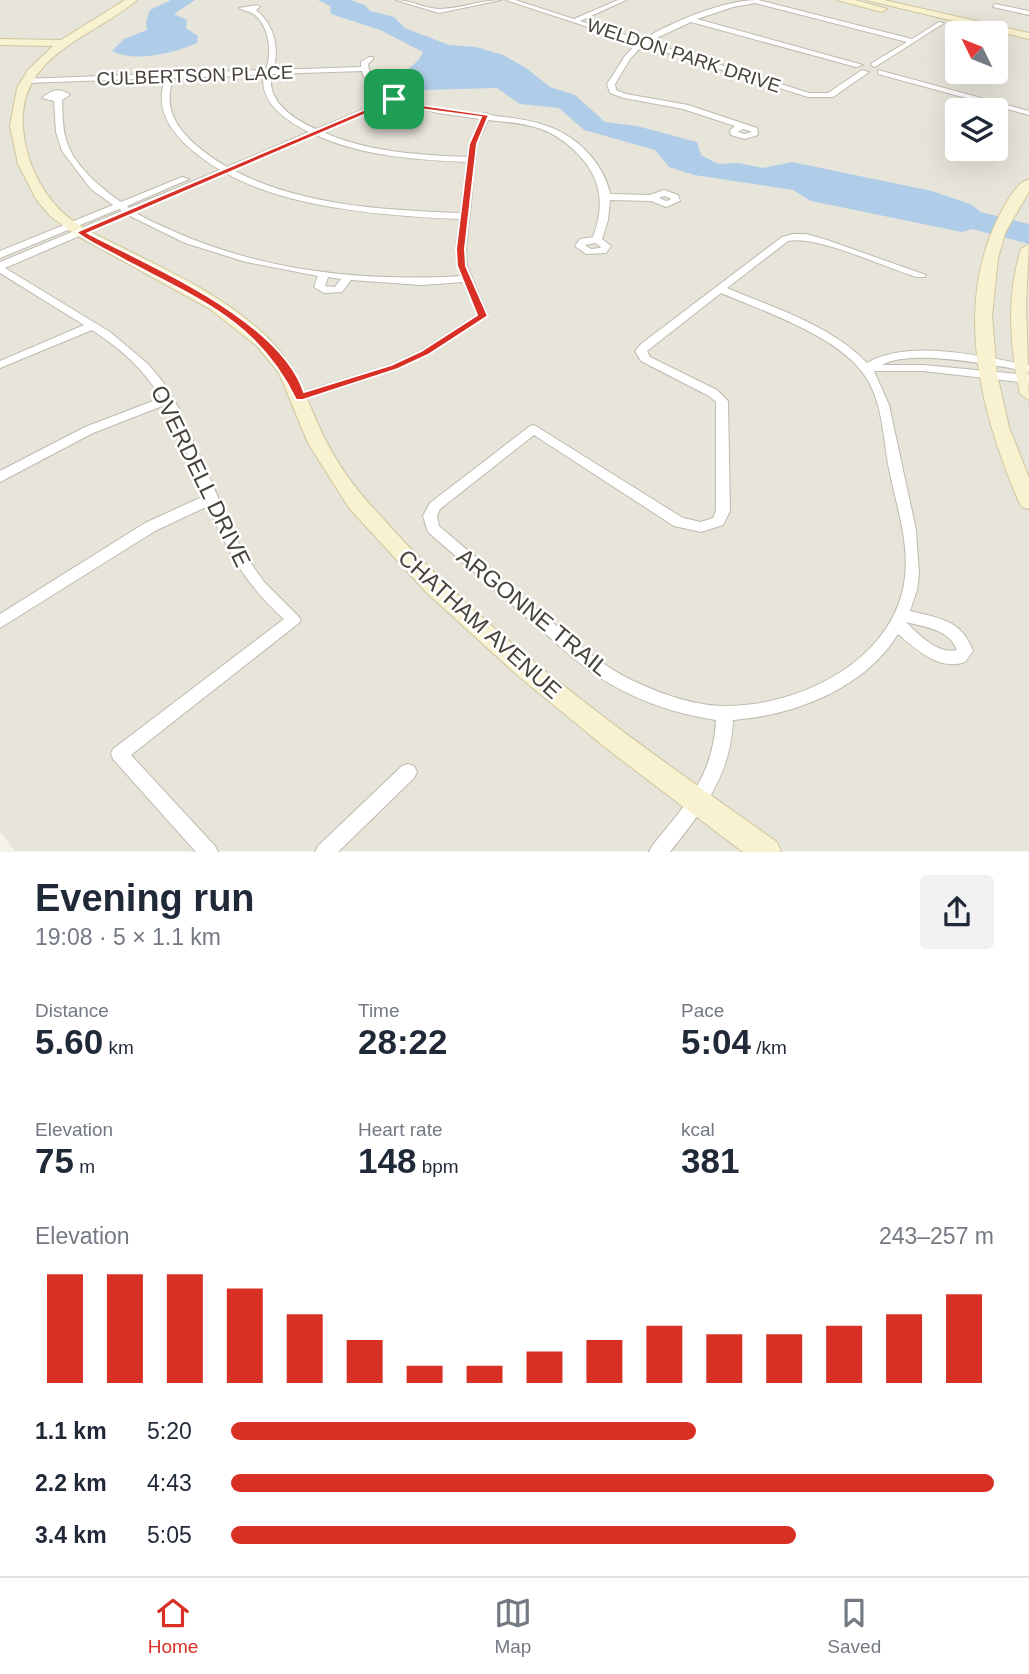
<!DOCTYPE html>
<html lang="en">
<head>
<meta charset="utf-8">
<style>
	:root { --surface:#fff; --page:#f2f2f3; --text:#1f2937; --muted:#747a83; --line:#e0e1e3; --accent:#d93025 }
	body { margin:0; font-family:Helvetica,sans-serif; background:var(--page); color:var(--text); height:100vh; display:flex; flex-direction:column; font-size:26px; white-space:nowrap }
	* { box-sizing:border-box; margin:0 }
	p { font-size:23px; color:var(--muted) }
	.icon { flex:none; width:38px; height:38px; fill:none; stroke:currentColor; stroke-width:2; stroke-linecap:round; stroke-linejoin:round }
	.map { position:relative; height:852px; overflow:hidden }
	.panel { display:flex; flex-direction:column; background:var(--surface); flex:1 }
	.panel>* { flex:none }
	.needle { width:46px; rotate:313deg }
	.controls { position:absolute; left:945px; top:21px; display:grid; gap:14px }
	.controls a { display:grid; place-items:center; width:63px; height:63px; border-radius:7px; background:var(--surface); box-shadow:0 7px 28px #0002; font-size:35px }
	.pin { position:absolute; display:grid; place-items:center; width:60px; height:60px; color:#fff; margin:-30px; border-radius:14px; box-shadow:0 4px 10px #0006 }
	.round { display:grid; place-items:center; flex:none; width:74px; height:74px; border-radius:7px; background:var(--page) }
	.headline { display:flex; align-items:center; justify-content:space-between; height:119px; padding:0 35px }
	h1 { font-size:38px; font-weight:700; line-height:52px }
	.figures { display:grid; grid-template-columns:repeat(3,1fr); gap:10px; height:119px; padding:7px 35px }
	.figures div { display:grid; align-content:center }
	.figures b { font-size:35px; font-weight:700 }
	.figures small { font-size:19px; font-weight:400 }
	.figures p { font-size:19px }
	.chart { height:196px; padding:14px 35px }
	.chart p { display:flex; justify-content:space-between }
	.chart svg { width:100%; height:126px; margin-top:7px; stroke:var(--accent); stroke-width:6 }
	ul { padding:0 35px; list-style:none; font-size:23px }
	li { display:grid; grid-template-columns:112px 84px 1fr; align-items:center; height:52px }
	li i { height:18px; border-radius:9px; background:var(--accent) }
	.tabs { display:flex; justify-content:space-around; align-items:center; height:98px; border-top:2px solid var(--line); background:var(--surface); font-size:19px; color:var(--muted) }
	.tabs a { display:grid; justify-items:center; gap:4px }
	.tabs .on { color:var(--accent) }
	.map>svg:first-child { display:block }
	.residential { fill:#e7e4da; fill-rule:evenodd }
	.water { fill:#afcde9 }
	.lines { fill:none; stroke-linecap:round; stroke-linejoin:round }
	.street-casing { stroke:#bfbaaf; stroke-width:2 }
	.secondary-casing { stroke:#cec6a0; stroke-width:2 }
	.street { fill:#fff; fill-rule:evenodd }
	.secondary { fill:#f9f2d0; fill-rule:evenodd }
	.route { fill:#d93025; stroke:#fff; stroke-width:2; fill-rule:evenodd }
	.labels { text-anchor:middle; stroke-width:5; stroke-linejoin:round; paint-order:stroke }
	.far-street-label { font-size:19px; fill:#48433a; stroke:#fff }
	.street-label { font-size:23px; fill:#48433a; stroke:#fff }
</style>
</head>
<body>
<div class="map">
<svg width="1029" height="852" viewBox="0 0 1029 852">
	<rect width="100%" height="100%" fill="#f4f2eb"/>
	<path class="residential" d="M0,0H1029V851H15L0,832ZM957,33H996V72H957ZM957,110H996V149H957Z"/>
	<path class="water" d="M171,0H195L174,14L187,20L186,28L198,36L197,43C174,53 136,63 112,51L124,39L147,30L146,21L150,10Z
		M318,0H350L365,5L370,11L394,17L405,28L449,45L476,47L503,55L526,68L550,87L575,95L605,122L637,126L697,142L701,155L718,164L738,163L763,168L792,162L932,191L970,204L981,212L1029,224V244L972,229L962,232L811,201L793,190L694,175L669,167L655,150L584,130L559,108L520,104L497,88L423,90L402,79C406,67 419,64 423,52L380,30L331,14L330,6Z"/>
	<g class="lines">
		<defs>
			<path id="street" d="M396,0C411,0 425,9 440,9C460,9 480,0 501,0L439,13Z
				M506,0H515L574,19L618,0H626L580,21L642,40C672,22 723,0 758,0L912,39L939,22L944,23L875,67L871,65L872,63L907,42L755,3L733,7L697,19L863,65L856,67L691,22L648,42L809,93H828L862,70L869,72L833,97H808L643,45L630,59L615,84L616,90L626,94L688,105L757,128L758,135L745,139L731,135L730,130L735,126L683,109L624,98L610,93L607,84L625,56L637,43ZM743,129L750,131L751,132L745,134L738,132Z
				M995,4L1029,11V15L993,7Z
				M257,5L260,7L256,10C274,24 280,49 273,70L361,67V62L369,57H373V59L368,64C369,69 370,77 372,81C388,104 456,111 482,114L486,113L490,115C508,118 527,119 544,125C575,134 604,163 610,194L650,195L664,190L678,195L680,201L666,207L651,201L610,200L608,220L602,239L611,246L606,253L586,254L575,246L580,239L593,237C605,205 602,178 577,153C567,143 555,134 541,129C524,123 506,122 488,120L477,144L466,249L467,266L488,316L428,355L398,369L300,401L296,400L294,397L296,394L390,365L420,351L477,315L464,282L421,285L351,280L342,292L324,293L314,287L318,276L246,262L185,243L128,215L5,268L110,332L148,364L163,382L178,407L241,549L264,582L301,619L299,623L131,755L215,846L218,852H196L113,759L111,754L113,749L284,619C245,584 228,552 208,506L155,531L0,628V614L145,523L204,496L178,431L165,405L93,433L0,482V471L85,427L161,398C144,369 120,348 92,330L0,368V361L84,325L0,273V262L122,211L119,209L0,258V251L113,205L91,189L62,151L56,132L54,101L42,98C52,90 59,87 70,95L62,100C63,113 62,127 66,139C72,164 101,188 121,202L182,177L189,179L127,206L129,208L220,170C189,151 148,119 166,78L26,83H23V79L266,70C272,53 270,28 255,15C250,11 244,11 239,8ZM362,71C366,85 376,93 389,99L316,129C295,120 265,101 272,74ZM264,75C258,102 288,122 309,132L227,167C196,148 156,119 174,78ZM395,101L438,113L480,119L469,144L467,157C420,155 366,152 323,132ZM316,135C361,156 417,160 467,162L460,213C385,210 301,206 233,170ZM226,173C288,209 389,216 460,219C457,238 453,257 461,276C365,282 262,271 173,231C161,225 146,220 135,212ZM664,196L670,198V200L666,201L659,198ZM595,243L601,247L600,248L591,249L585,245ZM328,277L341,279L335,287L325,286Z
				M878,70L1029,111V115L878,74Z
				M793,234H806L824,239L926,275L925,277H917C885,268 818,235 788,241L727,288C774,308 831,325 867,363C910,338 982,357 1029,365V371C993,366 913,348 882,365H923L1029,375V383L923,371H874L889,405L916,530L919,575L917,590L910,611C939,618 962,620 973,651L965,662C939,671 917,650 898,634C864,689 795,715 733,720C731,775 703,810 670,852H649L652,846C686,804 713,777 716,720C675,714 631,699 596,675C571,658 549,636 526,617C493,588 460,560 428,532L423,516L430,503L530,426L534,425L683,518L701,522L713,518L716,511V402L709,396L641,361L635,351L641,344L782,237ZM721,293C763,311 835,335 863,373C883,400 883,438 889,469C897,508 912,550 903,589C886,665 796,706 725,706C696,706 664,695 638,683C601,667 571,638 540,612C507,583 473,555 439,526L437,516L440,509L534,435L674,526L701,532L723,525L730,511L728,401L717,390L650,357L647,351ZM906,622C925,627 949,629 957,650C938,655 918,634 906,622Z
				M408,764L414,766L417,772L414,778L338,852H315L318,846L402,766Z"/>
			<path id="secondary" d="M125,0H137C93,37 18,55 23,127C25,158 39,189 61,211C80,229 108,240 131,252C179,276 230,300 268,338C300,370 307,403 326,441C339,467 357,491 377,512C491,642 637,743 777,842L781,852H743L611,752L517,675L427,593L349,508L308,443L279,373L257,346L210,309L76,235L50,216L36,199L18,164L10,126L17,88L28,70L53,46L0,45V39L61,40Z
				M837,0H855L887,9L882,12Z
				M866,0H884L1029,33V39Z
				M1029,179V192L1006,231L998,258L992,316L997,374L1009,427L1029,478V509L1022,507L1019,502C981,414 953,307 999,216C1005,204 1016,183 1029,179Z
				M1029,244L1026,303L1029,400L1020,394C1010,344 1006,298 1021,249Z"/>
		</defs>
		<use href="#street" class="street-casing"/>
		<use href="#secondary" class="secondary-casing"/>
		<use href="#street" class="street"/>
		<use href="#secondary" class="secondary"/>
	</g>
	<path class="route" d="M394,97L421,105L489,115L477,144L465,249L466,266L488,316L428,355L398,369L303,400H296C258,322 200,300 128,262C111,252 91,244 76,232ZM394,102L420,109L481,117L469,144L456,249L457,266L477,315L421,351L391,365L304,392C280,320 152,267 88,233Z"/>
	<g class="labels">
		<g class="far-street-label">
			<text transform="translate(684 55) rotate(18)" y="7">WELDON PARK DRIVE</text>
			<text transform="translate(195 75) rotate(-2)" y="7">CULBERTSON PLACE</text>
		</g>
		<g class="street-label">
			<text transform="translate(201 476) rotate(64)" y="8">OVERDELL DRIVE</text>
			<text transform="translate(533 612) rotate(39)" y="8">ARGONNE TRAIL</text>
			<text transform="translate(480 624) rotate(42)" y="8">CHATHAM AVENUE</text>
		</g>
	</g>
</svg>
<div class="controls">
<a><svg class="needle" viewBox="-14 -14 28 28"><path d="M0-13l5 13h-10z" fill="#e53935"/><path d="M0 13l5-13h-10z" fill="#747a83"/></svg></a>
<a><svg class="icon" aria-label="layers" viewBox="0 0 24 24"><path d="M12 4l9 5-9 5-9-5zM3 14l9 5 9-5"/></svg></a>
</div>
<div class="pin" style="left:394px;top:99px;background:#1e9e55"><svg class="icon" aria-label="arrive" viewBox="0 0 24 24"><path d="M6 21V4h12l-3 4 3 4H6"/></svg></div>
</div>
<section class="panel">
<div class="headline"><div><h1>Evening run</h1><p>19:08 · 5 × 1.1 km</p></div><a class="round"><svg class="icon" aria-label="share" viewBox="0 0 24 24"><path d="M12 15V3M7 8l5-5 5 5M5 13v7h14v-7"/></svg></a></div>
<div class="figures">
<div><p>Distance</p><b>5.60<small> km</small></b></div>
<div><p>Time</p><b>28:22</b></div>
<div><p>Pace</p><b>5:04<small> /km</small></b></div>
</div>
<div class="figures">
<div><p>Elevation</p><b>75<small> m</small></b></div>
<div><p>Heart rate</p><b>148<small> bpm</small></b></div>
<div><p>kcal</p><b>381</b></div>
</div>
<div class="chart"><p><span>Elevation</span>243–257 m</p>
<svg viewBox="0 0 160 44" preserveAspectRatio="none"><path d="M5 44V6M15 44V6M25 44V6M35 44V11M45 44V20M55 44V29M65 44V38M75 44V38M85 44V33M95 44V29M105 44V24M115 44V27M125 44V27M135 44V24M145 44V20M155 44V13"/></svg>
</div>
<ul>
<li><b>1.1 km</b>5:20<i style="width:61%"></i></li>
<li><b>2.2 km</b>4:43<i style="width:100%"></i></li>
<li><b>3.4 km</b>5:05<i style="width:74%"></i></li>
</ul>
</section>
<nav class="tabs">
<a class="on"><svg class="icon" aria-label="home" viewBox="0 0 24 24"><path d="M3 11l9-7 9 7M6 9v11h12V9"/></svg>Home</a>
<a><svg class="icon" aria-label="map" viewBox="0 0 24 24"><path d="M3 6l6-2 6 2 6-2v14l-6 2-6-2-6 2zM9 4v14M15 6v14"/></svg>Map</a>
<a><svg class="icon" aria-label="saved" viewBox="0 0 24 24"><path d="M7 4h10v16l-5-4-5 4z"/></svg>Saved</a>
</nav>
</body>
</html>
